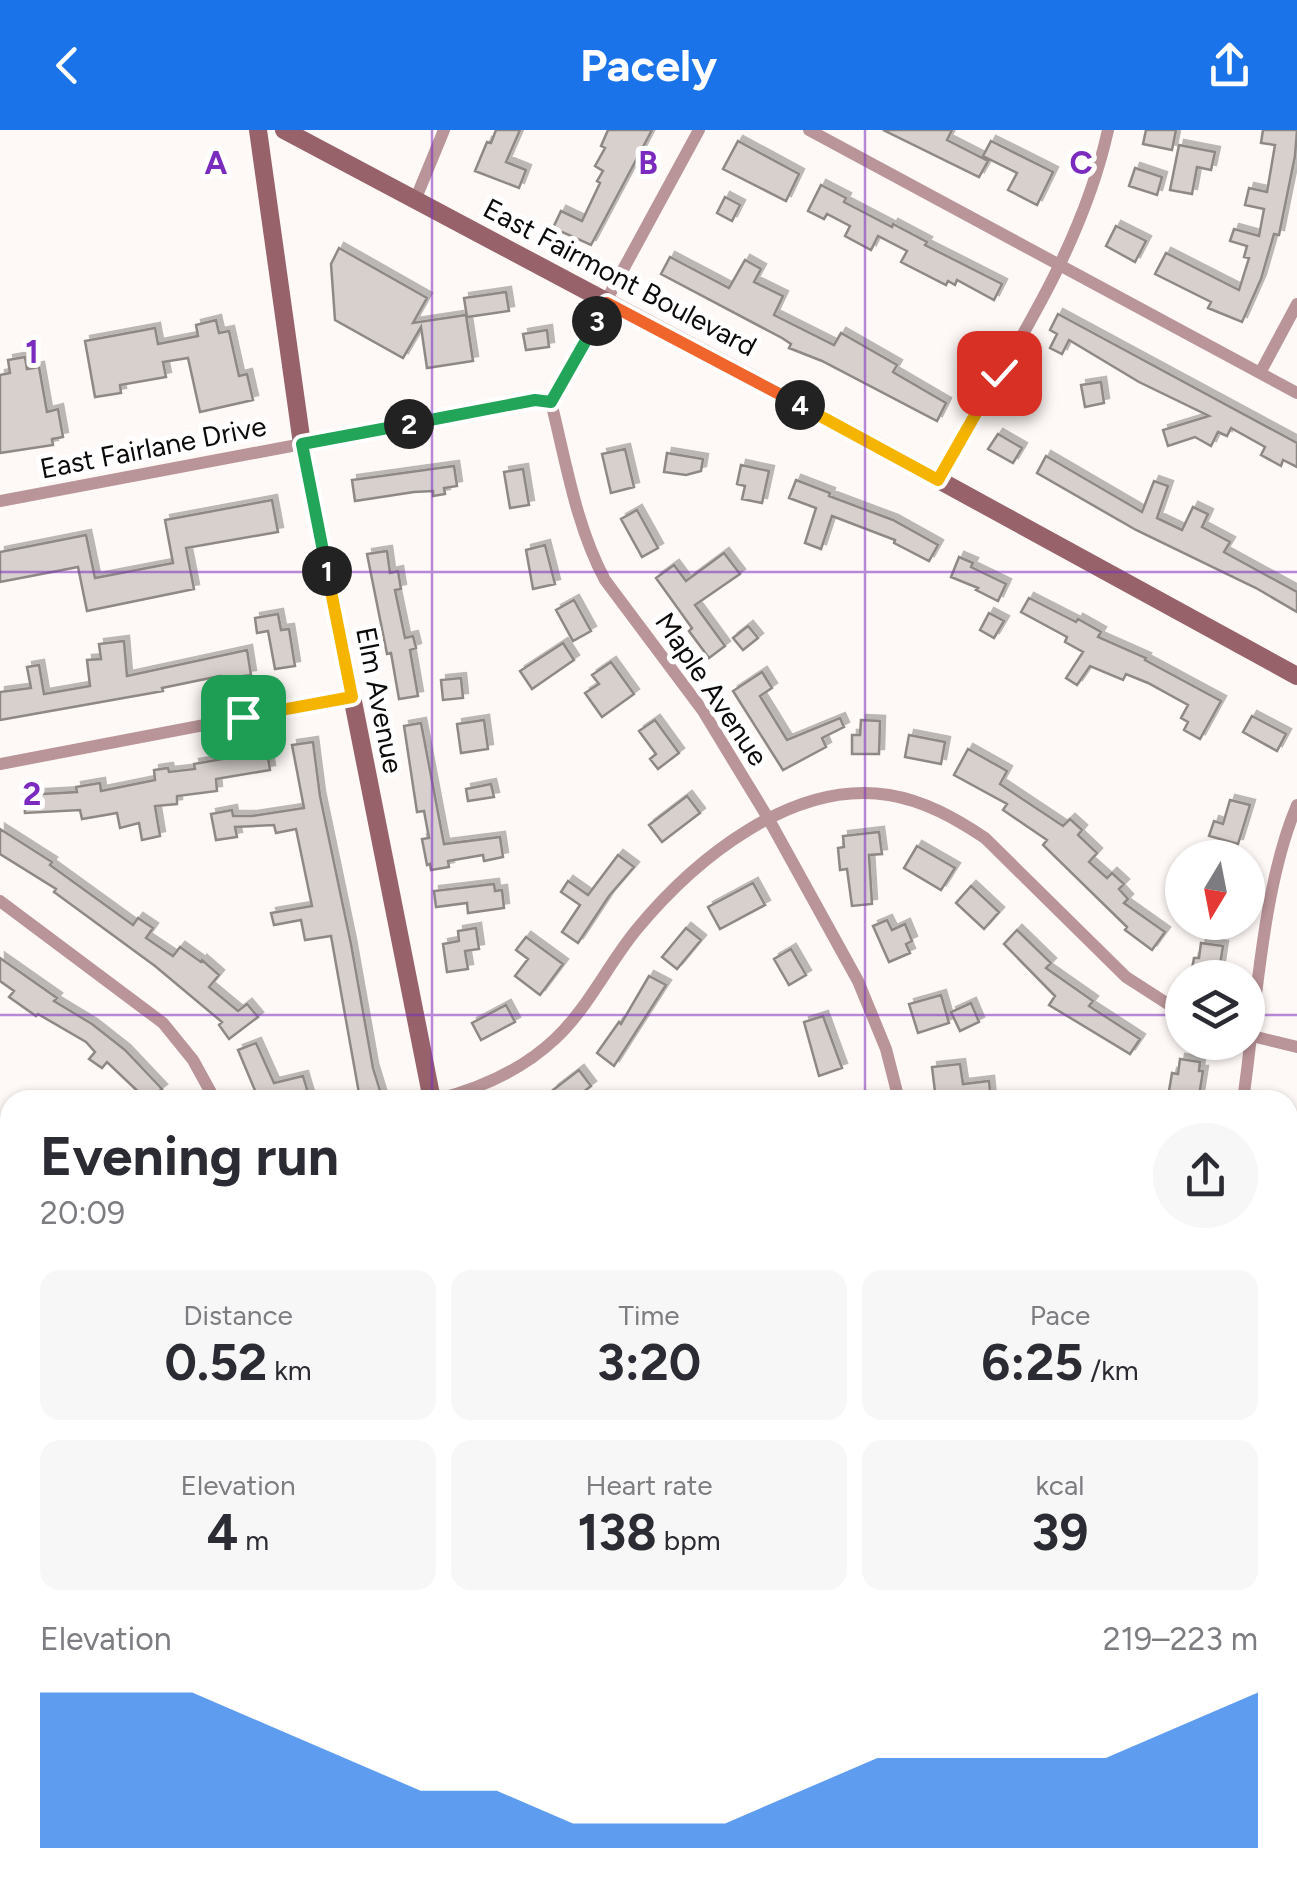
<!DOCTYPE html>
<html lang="en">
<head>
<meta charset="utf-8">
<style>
	:root { --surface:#fff; --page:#f7f7f7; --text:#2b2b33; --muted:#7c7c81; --accent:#1a73e8 }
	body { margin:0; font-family:Figtree,sans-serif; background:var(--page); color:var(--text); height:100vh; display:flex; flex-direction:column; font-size:38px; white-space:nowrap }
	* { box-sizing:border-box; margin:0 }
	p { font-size:32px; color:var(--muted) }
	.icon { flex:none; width:55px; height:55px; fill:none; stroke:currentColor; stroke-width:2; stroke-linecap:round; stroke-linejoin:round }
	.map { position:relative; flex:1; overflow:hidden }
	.side { position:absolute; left:0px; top:960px; width:1298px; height:810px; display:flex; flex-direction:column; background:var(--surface); border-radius:30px 30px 0 0; box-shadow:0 2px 8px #0004 }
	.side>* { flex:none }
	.needle { width:65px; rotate:190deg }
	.controls { position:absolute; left:1165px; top:710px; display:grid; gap:20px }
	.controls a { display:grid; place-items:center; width:100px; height:100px; border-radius:50%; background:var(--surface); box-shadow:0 2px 8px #0004; font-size:50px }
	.pin { position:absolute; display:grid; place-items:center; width:85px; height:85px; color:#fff; margin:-42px; border-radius:20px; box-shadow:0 5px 15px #0006 }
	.km { position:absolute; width:50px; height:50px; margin:-25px; border-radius:50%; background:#222; color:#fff; font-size:28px; line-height:50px; text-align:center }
	.round { display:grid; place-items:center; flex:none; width:105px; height:105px; border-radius:52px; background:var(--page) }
	.overview { display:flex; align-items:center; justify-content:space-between; height:170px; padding:0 40px }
	h1 { font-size:55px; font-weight:700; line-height:75px }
	.metrics { display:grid; grid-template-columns:repeat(3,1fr); gap:15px; height:170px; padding:10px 40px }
	.metrics div { display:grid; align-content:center; border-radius:20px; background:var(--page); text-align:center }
	.metrics b { font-size:50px; font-weight:700 }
	.metrics small { font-size:28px; font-weight:400 }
	.metrics p { font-size:28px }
	.chart { height:280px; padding:20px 40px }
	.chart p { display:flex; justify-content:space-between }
	.chart svg { width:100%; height:180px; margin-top:10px; fill:var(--accent); opacity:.7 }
	header { display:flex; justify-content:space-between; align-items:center; height:130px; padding:0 40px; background:var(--accent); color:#fff; font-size:45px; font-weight:700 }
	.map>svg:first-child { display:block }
	.green { fill:#c6dba7 }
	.building { fill:#d7d0cd; stroke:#8f8985; stroke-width:2.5; filter:url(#shadow) }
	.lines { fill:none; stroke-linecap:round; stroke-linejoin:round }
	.street { stroke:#b99498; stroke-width:12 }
	.secondary { stroke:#97626a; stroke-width:18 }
	.split-1-casing { stroke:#fff; stroke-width:20 }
	.split-2-casing { stroke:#fff; stroke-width:20 }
	.split-3-casing { stroke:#fff; stroke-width:20 }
	.split-4-casing { stroke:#fff; stroke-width:20 }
	.split-5-casing { stroke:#fff; stroke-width:20 }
	.split-1 { stroke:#f5b400; stroke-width:12 }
	.split-2 { stroke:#22a559; stroke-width:12 }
	.split-3 { stroke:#22a559; stroke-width:12 }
	.split-4 { stroke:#f0652b; stroke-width:12 }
	.split-5 { stroke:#f5b400; stroke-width:12 }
	.grid { fill:none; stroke:#7b2cbf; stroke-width:2.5; stroke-opacity:0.55 }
	.labels { text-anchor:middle; stroke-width:10; stroke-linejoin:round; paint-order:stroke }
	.street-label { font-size:28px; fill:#0d0b0a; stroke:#fff }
	.grid-label { font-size:32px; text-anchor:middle; font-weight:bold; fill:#7b2cbf; stroke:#fff; stroke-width:10; stroke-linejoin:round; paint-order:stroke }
</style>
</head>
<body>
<header><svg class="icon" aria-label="back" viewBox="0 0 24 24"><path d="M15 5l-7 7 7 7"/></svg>Pacely<svg class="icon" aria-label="share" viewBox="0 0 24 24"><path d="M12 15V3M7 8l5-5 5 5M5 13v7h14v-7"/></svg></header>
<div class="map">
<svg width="1297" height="1770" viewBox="0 0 1297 1770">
	<defs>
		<filter id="shadow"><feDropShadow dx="5" dy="-5" stdDeviation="0" flood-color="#0004"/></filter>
	</defs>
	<rect width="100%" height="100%" fill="#fef9f6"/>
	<path class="green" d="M798,1760H1157L1162,1770H805Z"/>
	<path class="building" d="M496,0H520L506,32L526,40L519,58L475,41L487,12L491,13Z
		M608,0H652L591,115L553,98L561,81L582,91L600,53L597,51L603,41L595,36L605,18L601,16Z
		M883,0H952L947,10L988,31L979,47Z
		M1146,0H1176L1172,20L1143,14Z
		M1263,0H1297L1295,26L1279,105L1274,104L1261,149L1242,192L1208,178L1211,172L1155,144L1166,123L1239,160L1249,128L1244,127L1247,116L1230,111L1234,99L1259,106L1264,79L1245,75L1249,58L1267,62L1275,15L1261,13Z
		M738,11L799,44L786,71L723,39Z
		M991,11L1053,42L1037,75L1008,60L1017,43L983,26Z
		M1179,15L1215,22L1211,40L1197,37L1192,64L1170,60Z
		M1135,38L1162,47L1157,65L1129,56Z
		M821,55L846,68L844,72L892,97L893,94L927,112L925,115L1002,154L994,170L957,150L955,155L948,151L946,155L901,132L907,121L878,106L871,120L845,106L850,96L827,84L824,89L808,81Z
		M725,67L740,75L732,91L717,83Z
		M1116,96L1146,111L1135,132L1106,116Z
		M339,118L427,168L413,193L466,185L473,231L427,238L421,197L403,228L335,190L331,134Z
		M670,127L729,158L745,130L761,139L754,152L783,166L774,185L834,215L841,203L897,235L893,242L946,273L937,291L822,231L789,218L791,214L782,208L661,144Z
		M506,162L509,181L467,187L464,168Z
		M1058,184L1297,313V337L1283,330L1281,336L1261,325L1265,317L1231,298L1227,306L1218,302L1211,316L1195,307L1168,316L1163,300L1209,286L1139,252L1069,210L1062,224L1050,218L1057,204L1050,200Z
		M216,190L219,203L229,201L239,246L247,244L253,270L200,282L188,228L163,232L166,247L120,255L121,263L95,267L85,211L155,198L158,214L198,206L196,195Z
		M547,200L549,217L526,220L523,204Z
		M25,227L27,239L39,237L47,282L58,279L63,307L52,309L53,315L0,323V245L10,243L8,230Z
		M1101,252L1104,273L1085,277L1081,255Z
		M998,304L1022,318L1013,333L988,319Z
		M625,319L634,357L611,363L602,324Z
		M667,323L703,329L701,341L686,345L664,342Z
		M1046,326L1142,382L1154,351L1168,356L1157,388L1182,400L1193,377L1208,384L1202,397L1230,412L1224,422L1297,462V482L1256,458L1136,400L1037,343Z
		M741,335L769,341L762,373L742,369L745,356L737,354Z
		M454,336L457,356L444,358L445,364L433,366V361L414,362L355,371L352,350Z
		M523,339L529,375L510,378L504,342Z
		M796,350L830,363L829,366L893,390L938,415L929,431L894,413L895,410L832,386L821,419L805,413L816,378L789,368Z
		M272,370L278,402L186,418L194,459L87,481L78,437L0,452V422L86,405L95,448L173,433L165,390Z
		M637,380L658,418L642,427L621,389Z
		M545,415L555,454L533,459L526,420Z
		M387,421L390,443L398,441L401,459L395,460L405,508L413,506L416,518L410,520L418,566L399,569L391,523L387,524L367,424Z
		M724,423L740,444L695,475L725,516L709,528L689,501L692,498L656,448L674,435L686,451Z
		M959,427L973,433L971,437L1006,454L998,471L976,460L978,458L951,447Z
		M1029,468L1076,492L1078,489L1101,502L1098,507L1146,528L1145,530L1221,571L1200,609L1184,600L1188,592L1181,588L1188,575L1148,553L1126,544L1123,550L1090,536L1077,555L1066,548L1083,522L1065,512L1067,507L1021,482Z
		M574,470L591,501L573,511L556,480Z
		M989,483L1004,491L994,508L980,500Z
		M278,484L281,500L289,499L295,536L275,539L268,501L257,503L255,488Z
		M748,496L758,508L743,520L733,508Z
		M124,511L127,546L247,520L251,545L221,549L220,546L162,558L163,561L0,590V562L31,558L27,537L39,535L44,564L90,556L87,530L101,529L99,514Z
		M563,513L574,530L532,559L520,541Z
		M611,532L634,564L602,587L585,563L599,554L592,545Z
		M762,542L772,558L760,566L787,610L840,588L844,597L822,608L826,617L783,640L733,561Z
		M461,548L463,568L443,570L441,550Z
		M1252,586L1286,604L1277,621L1243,602Z
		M484,590L488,619L461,623L457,594Z
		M655,590L679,623L658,639L650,629L656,624L639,601Z
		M861,590L880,591L879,624H852V605H860Z
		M421,593L444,714L500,707L503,727L484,731L483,725L448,731L449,737L431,740L430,734L427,735L422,709L429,708L424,681L417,682L404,596Z
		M909,605L945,612L941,634L905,627Z
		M313,612L320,666L351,814L373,938L381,964L360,969L331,806L305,810L301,790L274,795L271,783L312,776L296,699L276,703L274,695L235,697L237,707L216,710L211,684L232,680L233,686H252L304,678L292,615Z
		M968,619L1007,641L1000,654L1063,696L1070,689L1082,700L1078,705L1097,723L1089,732L1107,748L1112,743L1124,754L1119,759L1128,769L1124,773L1165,802L1152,820L1125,800L1127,797L1043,715L1047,710L1003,680L1007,674L954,645Z
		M267,621L270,640L216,649L217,661L177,666V674L155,676L160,706L142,710L139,693L120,698L117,683L82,689L80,680L25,683L24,665L77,662L76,657L100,653L101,661L155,650L154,640L168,638L169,642L195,639L194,634Z
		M491,654L494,667L468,671L466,659Z
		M687,666L700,683L662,712L649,695Z
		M1230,670L1250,675L1238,714L1209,706L1214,691L1223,694Z
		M0,699L52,732L50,735L133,795L138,788L153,798L146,808L173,826L180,817L201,832L202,830L219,845L209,857L238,881L247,874L258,887L229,909L219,895L222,892L155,836L54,762L56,759L0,724Z
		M879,702L882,724L869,725L872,774L852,776L847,739L840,740L838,718L844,717L843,706Z
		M917,716L955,738L941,760L904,738Z
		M618,725L634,737L609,766L578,813L562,802L580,775L561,762L568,751L588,765Z
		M753,753L765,775L720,799L708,777Z
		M494,754L495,761L502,760L504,778L468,783L467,773L436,777L434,761Z
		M971,756L999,782L984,799L956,773Z
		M887,790L892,800L905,794L912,811L906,814L910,823L889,832L873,796Z
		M476,798L479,819L465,821L468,839L447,842L443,814L459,811L458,801Z
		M686,798L701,810L677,839L662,827Z
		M1017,800L1051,833L1046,838L1093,871L1089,876L1140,909L1130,924L1049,875L1055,866L1004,814Z
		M526,807L563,834L540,865L515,846L528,829L516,820Z
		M1201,813L1223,816L1218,848L1191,844L1194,828H1199Z
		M791,819L806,845L789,855L774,829Z
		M0,828L57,868L54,871L92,894L125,920L162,959L147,970L107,932L102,938L89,929L95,922L86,912L38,884L36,886L9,867L14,861L0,851Z
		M649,846L666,855L614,936L597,923L619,892L621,894Z
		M941,865L949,893L918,903L909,874Z
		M971,873L979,892L960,901L951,882Z
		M506,875L515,892L481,910L472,893Z
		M823,886L842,938L819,946L804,892Z
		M256,913L274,953L303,946L309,966L294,970H259L238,920Z
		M1180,929L1200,932L1199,941H1203L1199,966L1169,961L1172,943L1178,944Z
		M960,934L963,954L989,951L991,970H936L932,937Z
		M579,940L591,956L573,970H560L553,960Z"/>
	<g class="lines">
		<path class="street" d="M699,0L551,272C566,332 576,396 605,450L703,581L768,688L858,851L886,919L899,970
			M809,0L1297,263
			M416,68L444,0
			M1260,243L1297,174
			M938,350C1001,238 1080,127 1108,0
			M0,371L535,270L551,272
			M0,634L351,567
			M0,771L163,893L193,930L215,970
			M1248,905L1297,917
			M435,970C479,959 522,940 555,909C589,877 608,834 637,799C694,730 792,649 889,665C925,671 955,688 985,708L1126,847L1182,883
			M1243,970C1256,881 1262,757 1297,675
			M0,1043L10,1047
			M0,1252L10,1255
			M1288,1488L1297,1491
			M1288,1760L1292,1770
			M104,1770L106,1760
			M562,1770L564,1760"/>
		<path class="secondary" d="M258,0L302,314L432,970
			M284,0L820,285L1297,546
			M0,1457L10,1459
			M331,1770L333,1760"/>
	</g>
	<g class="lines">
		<defs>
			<path id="split-1" d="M243,587L352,567L327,441"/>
			<path id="split-2" d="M327,441L302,314L409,294"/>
			<path id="split-3" d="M409,294L535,270L551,272L597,191"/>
			<path id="split-4" d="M597,191L607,173L800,275"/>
			<path id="split-5" d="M800,275L938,350L999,243"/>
		</defs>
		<use href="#split-1" class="split-1-casing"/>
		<use href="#split-2" class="split-2-casing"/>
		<use href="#split-3" class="split-3-casing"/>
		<use href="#split-4" class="split-4-casing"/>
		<use href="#split-5" class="split-5-casing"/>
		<use href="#split-1" class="split-1"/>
		<use href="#split-2" class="split-2"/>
		<use href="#split-3" class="split-3"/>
		<use href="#split-4" class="split-4"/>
		<use href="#split-5" class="split-5"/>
	</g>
	<path class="grid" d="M432,0V970M865,0V970M0,442H1297M0,885H1182M1248,885H1297M0,1328H10M1288,1328H1297M432,1760V1770M865,1760V1770"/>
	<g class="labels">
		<g class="street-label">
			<text transform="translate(620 147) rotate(28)" y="10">East Fairmont Boulevard</text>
			<text transform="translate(153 317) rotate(-11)" y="10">East Fairlane Drive</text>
			<text transform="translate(712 559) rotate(56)" y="10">Maple Avenue</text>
			<text transform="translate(380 570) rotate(79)" y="10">Elm Avenue</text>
		</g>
	</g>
	<g class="grid-label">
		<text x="216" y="44">A</text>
		<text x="648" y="44">B</text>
		<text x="1081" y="44">C</text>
		<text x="32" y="233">1</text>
		<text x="32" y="675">2</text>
	</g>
</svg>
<div class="controls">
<a><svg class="needle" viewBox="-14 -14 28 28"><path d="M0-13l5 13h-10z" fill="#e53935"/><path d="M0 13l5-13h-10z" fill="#7c7c81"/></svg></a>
<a><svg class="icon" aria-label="layers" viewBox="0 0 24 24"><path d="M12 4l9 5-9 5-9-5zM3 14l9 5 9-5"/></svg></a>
</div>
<div class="pin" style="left:243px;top:587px;background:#1e9e55"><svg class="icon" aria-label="arrive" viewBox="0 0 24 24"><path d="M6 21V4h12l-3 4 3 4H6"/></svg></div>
<div class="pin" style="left:999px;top:243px;background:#d93025"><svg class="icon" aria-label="check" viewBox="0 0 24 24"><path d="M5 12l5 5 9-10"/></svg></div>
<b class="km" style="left:327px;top:441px">1</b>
<b class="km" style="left:409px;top:294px">2</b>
<b class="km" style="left:597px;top:191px">3</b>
<b class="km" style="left:800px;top:275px">4</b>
<section class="side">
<div class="overview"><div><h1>Evening run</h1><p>20:09</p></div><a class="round"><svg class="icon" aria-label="share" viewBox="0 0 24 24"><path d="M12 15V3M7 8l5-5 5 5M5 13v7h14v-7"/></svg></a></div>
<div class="metrics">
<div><p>Distance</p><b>0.52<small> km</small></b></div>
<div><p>Time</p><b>3:20</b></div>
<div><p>Pace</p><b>6:25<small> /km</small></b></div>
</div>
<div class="metrics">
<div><p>Elevation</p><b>4<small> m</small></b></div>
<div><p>Heart rate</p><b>138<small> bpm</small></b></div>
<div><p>kcal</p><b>39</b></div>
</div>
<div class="chart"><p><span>Elevation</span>219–223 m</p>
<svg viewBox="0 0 160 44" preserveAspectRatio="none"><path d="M0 44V6L10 6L20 6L30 14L40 22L50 30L60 30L70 38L80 38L90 38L100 30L110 22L120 22L130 22L140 22L150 14L160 6V44z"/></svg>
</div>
</section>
</div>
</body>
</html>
